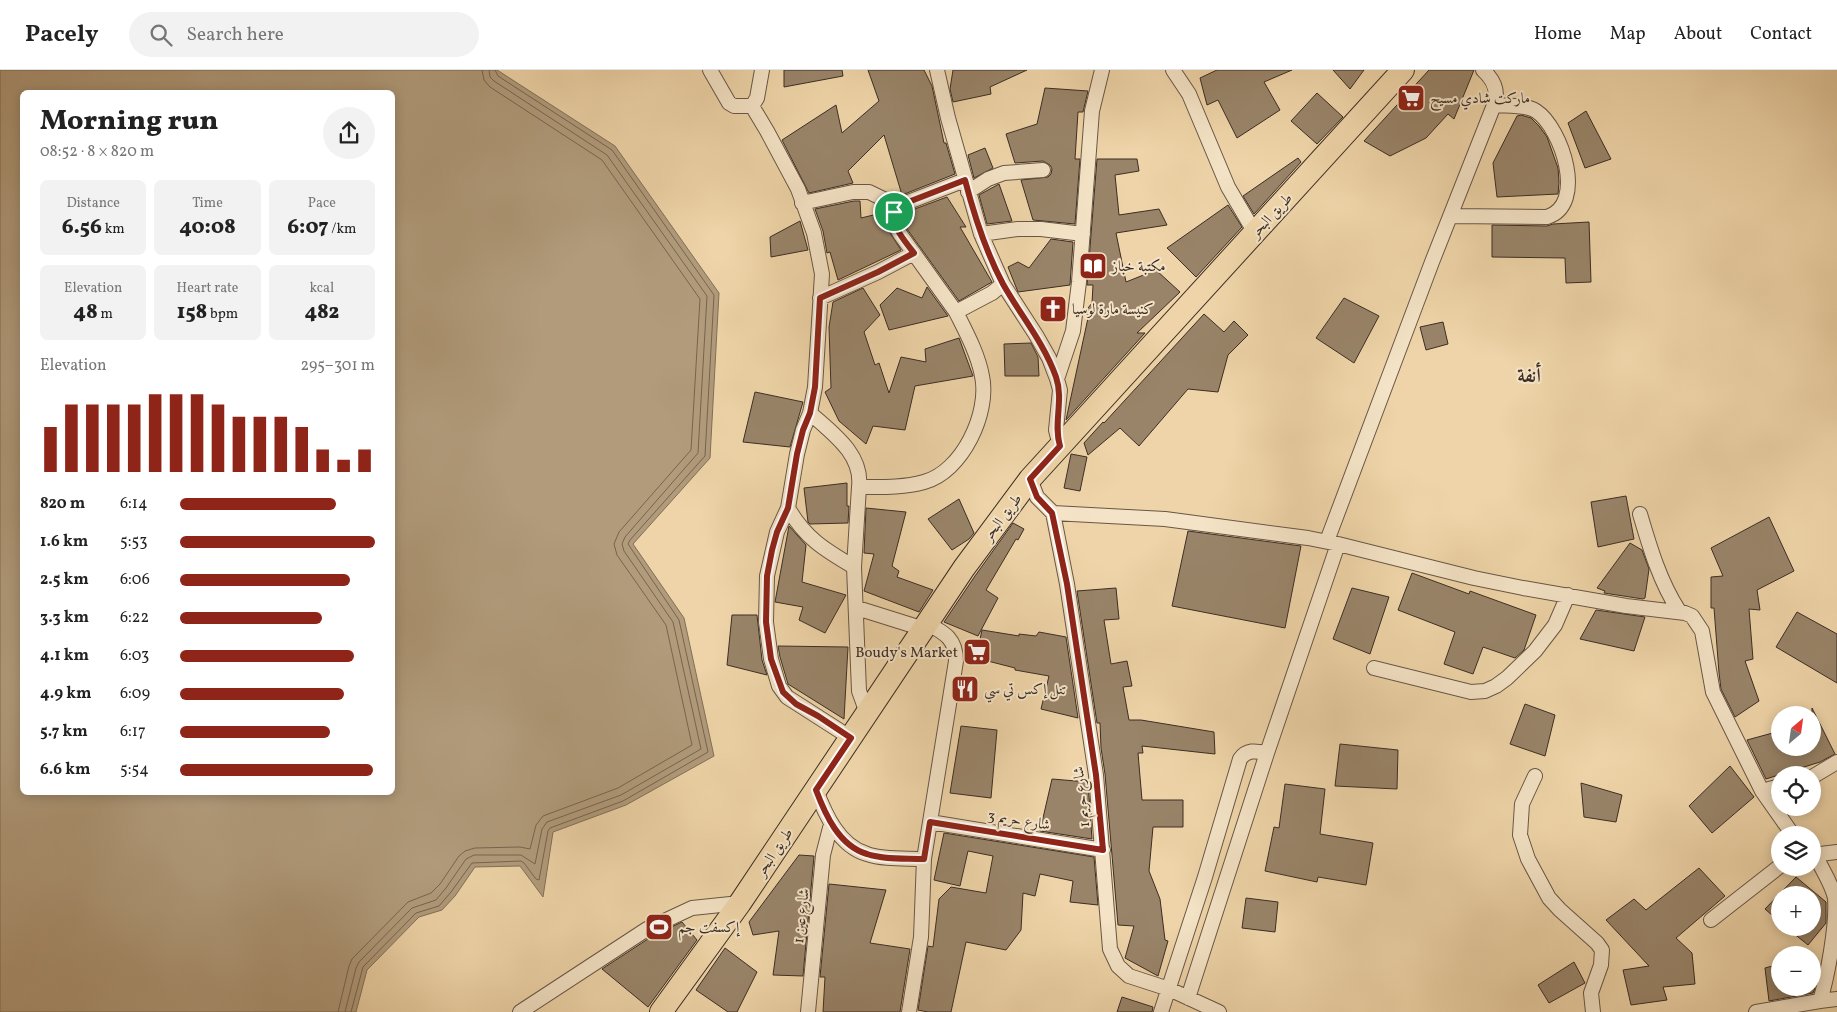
<!DOCTYPE html>
<html lang="en">
<head>
<meta charset="utf-8">
<style>
	:root { --surface:#fff; --page:#f2f2f2; --text:#222; --muted:#767676; --line:#e0e0e0; --accent:#8f2418 }
	body { margin:0; font-family:Vollkorn,Amiri,serif; background:var(--page); color:var(--text); height:100vh; display:flex; flex-direction:column; font-size:19px; white-space:nowrap }
	* { box-sizing:border-box; margin:0 }
	p { font-size:16px; color:var(--muted) }
	.icon { flex:none; width:28px; height:28px; fill:none; stroke:currentColor; stroke-width:2; stroke-linecap:round; stroke-linejoin:round }
	.map { position:relative; flex:1; overflow:hidden }
	.details { position:absolute; left:20px; top:20px; width:375px; height:705px; display:flex; flex-direction:column; background:var(--surface); border-radius:8px; box-shadow:0 2px 12px #0003 }
	.details>* { flex:none }
	.needle { width:32px; rotate:29deg }
	.controls { position:absolute; left:1771px; top:636px; display:grid; gap:10px }
	.controls a { display:grid; place-items:center; width:50px; height:50px; border-radius:50%; background:var(--surface); box-shadow:0 2px 12px #0003; font-size:25px }
	.pin { position:absolute; display:grid; place-items:center; width:42px; height:42px; color:#fff; margin:-21px; border:2px solid #fff; border-radius:50%; box-shadow:0 1px 5px #0007 }
	.round { display:grid; place-items:center; flex:none; width:52px; height:52px; border-radius:26px; background:var(--page) }
	.headline { display:flex; align-items:center; justify-content:space-between; height:85px; padding:0 20px }
	h1 { font-size:28px; font-weight:800; line-height:38px }
	.metrics { display:grid; grid-template-columns:repeat(3,1fr); gap:8px; height:85px; padding:5px 20px }
	.metrics div { display:grid; align-content:center; border-radius:8px; background:var(--page); text-align:center }
	.metrics b { font-size:21px; font-weight:800 }
	.metrics small { font-size:14px; font-weight:400 }
	.metrics p { font-size:14px }
	.chart { height:140px; padding:10px 20px }
	.chart p { display:flex; justify-content:space-between }
	.chart svg { width:100%; height:90px; margin-top:5px; stroke:var(--accent); stroke-width:6 }
	ul { padding:0 20px; list-style:none; font-size:16px }
	li { display:grid; grid-template-columns:80px 60px 1fr; align-items:center; height:38px }
	li i { height:12px; border-radius:6px; background:var(--accent) }
	header { display:flex; align-items:center; gap:30px; box-sizing:border-box; height:70px; padding:0 25px; background:var(--surface); border-bottom:1px solid var(--line) }
	header strong { font-size:24px }
	nav { display:flex; gap:28px; margin-inline-start:auto; font-size:18px }
	.search { width:350px; height:45px; background:var(--page); display:flex; align-items:center; gap:12px; box-sizing:border-box; padding:0 18px; border-radius:28px; color:var(--muted); font-size:19px }
	.map>svg:first-child { display:block }
	.water { fill:#b19b7b; stroke:#826f59; fill-rule:evenodd }
	.lines { fill:none; stroke-linecap:round; stroke-linejoin:round }
	.shore { stroke:#766450; stroke-width:1 }
	.building { fill:#998469; stroke:#3c2d25 }
	.minor-casing { stroke:#685746; stroke-width:16 }
	.primary-casing { stroke:#3c2d25; stroke-width:24 }
	.minor { stroke:#f4e3c6; stroke-width:14 }
	.primary { stroke:#eed4a8; stroke-width:22 }
	.route-casing { stroke:#fff; stroke-width:10 }
	.route { stroke:#8f2418; stroke-width:6 }
	.labels { text-anchor:middle; stroke-width:4; stroke-linejoin:round; paint-order:stroke }
	.poi-label { font-size:15px; fill:#3c2d25; stroke:#f4e3c6; text-anchor:start }
	.street-label { font-size:15px; fill:#3c2d25; stroke:#f4e3c6 }
	.district-label { font-size:20px; font-weight:bold; fill:#3c2d25; stroke:#f4e3c6 }
</style>
</head>
<body>
<header>
<strong>Pacely</strong>
<div class="search"><svg class="icon" aria-label="search" viewBox="0 0 24 24"><circle cx="10" cy="10" r="6"/><path d="M15 15l6 6"/></svg>Search here</div>
<nav><a>Home</a><a>Map</a><a>About</a><a>Contact</a></nav>
</header>
<div class="map">
<svg width="1837" height="942" viewBox="0 0 1837 942">
	<rect width="100%" height="100%" fill="#eed4a8"/>
	<filter id="stains"><feTurbulence type="fractalNoise" baseFrequency=".004" numOctaves="4"/><feColorMatrix values="0 0 0 0 .2 0 0 0 0 .09 0 0 0 0 .02 0 0 0 .5 -.17"/></filter>
	<radialGradient id="worn" r=".72"><stop offset=".6" stop-color="#630" stop-opacity="0"/><stop offset="1" stop-color="#630" stop-opacity=".3"/></radialGradient>
	<path class="water" d="M0,0H497L615,76L719,223L710,388L633,474L684,548L714,686L626,735L553,762L543,827L520,796L475,797L455,826L442,840L419,847L367,900L356,942H0ZM22,22H392V722H22Z"/>
	<g class="lines">
		<path class="shore" d="M338,942L349,896L352,889L408,832L431,823L440,814L459,786L465,781L475,778L520,777L530,779L536,755L543,746L618,718L692,675L666,555L617,485L614,474L619,462L691,380L700,229L602,90L490,17L484,10L482,0
			M345,942L356,898L359,892L412,838L436,830L446,818L466,789L474,785H521L535,794L542,759L547,752L621,725L701,679L673,552L624,481L622,474L625,467L698,383L707,226L607,85L494,11L490,7L489,0
			M351,942L363,897L416,843L439,836L451,822L472,793L521,791L524,793L536,809L539,810L548,761L550,758L623,731L708,682L679,550L628,474L630,470L705,386L714,225L612,80L498,6L495,0"/>
	</g>
	<path class="building" d="M784,0H842L843,6L784,17Z
		M868,0H924L932,16L944,73H946L955,104L902,125L884,65L848,101L853,113L809,123L782,70L836,35L842,63L879,31Z
		M953,0H1027L990,17L991,24L953,32L950,19Z
		M1217,0H1292L1264,12L1280,40L1237,68L1218,30L1207,35L1200,8Z
		M1333,0H1364L1350,19Z
		M1429,0H1474L1454,49L1448,44L1426,68L1390,86L1364,71Z
		M1045,18L1088,21L1083,42H1078L1075,89H1080L1075,154L1033,150L1021,110L1048,107L1051,104L1052,99L1050,95L1043,91L1015,93L1006,64L1037,54Z
		M1317,23L1343,47L1317,74L1291,51Z
		M1586,41L1611,89L1585,98L1568,53Z
		M1521,45L1531,48L1539,56L1547,67L1558,98L1559,112L1558,124L1497,127L1493,93L1517,46Z
		M985,78L993,98L974,108L968,85Z
		M1298,88L1301,92L1254,144L1243,126Z
		M1097,89H1137L1139,101L1115,105L1119,145L1159,139L1167,155L1116,163L1126,212L1156,200L1180,222L1137,263H1145L1066,350L1088,248L1084,243L1092,233L1093,215H1087Z
		M999,114L1012,151L987,154L979,125Z
		M947,127L966,157H960L992,212L959,231L907,159L903,148L904,143Z
		M854,131H860L861,148L886,142L885,150L888,160L901,180L838,210L830,182L827,183L823,161L815,139Z
		M1228,135L1242,157L1196,207L1167,178Z
		M800,151L808,180L771,187L770,167Z
		M1589,152L1591,212L1566,213L1565,188L1492,187V155L1547,156L1553,154Z
		M1051,169L1073,172L1070,215L1018,222L1008,197L1018,192L1029,198Z
		M927,217L948,246L889,260L880,235L897,218L922,228Z
		M863,218L880,245L864,262L875,295L879,293L889,323L901,287L926,292L925,279L959,268L973,306L915,316L905,360L873,356L866,374L839,351L825,322L831,318L829,257L833,232Z
		M1344,228L1379,246L1354,293L1316,268Z
		M1204,244L1224,262L1234,251L1248,265L1228,285L1218,322L1188,319L1139,376L1120,358L1088,385L1084,373L1103,352L1104,353Z
		M1443,252L1448,274L1426,280L1420,257Z
		M1031,273L1038,287L1039,306H1005L1004,274Z
		M755,322L803,332L790,377L743,372Z
		M1071,384L1087,387L1080,421L1064,418Z
		M847,413V436H849L848,453L810,454L808,452L804,418Z
		M1626,426L1634,469L1598,477L1591,432Z
		M959,429L974,463L969,469L952,480L928,449Z
		M866,438L906,442L892,496L899,501L897,507L933,520L919,542L864,521L874,484L864,483Z
		M1769,447L1794,501L1757,520L1760,540L1749,539L1753,589L1745,591L1759,631L1735,647L1721,619L1719,603L1714,538H1711V507L1723,506L1711,478Z
		M1013,453L1024,459L1018,470L1016,469L986,520L998,528L978,566L944,552L975,506Z
		M789,456L806,475L802,512L846,525L825,563L799,550L803,537L775,532Z
		M1188,461L1301,476L1285,558L1172,536Z
		M1630,473L1642,480L1649,499L1645,528L1643,529L1604,523L1605,521L1597,518Z
		M1412,503L1469,524L1470,521L1536,545L1524,580L1515,588L1483,577L1473,604L1444,594L1455,562L1398,540Z
		M1116,518L1119,549L1104,550L1111,594L1127,591L1132,616L1123,617L1129,650H1141L1214,662L1215,684L1142,676L1143,683H1138L1142,730H1183V757H1153L1149,801L1160,829L1165,870L1168,871L1158,906L1125,888L1134,856L1118,855L1105,704L1101,678L1100,653H1097L1077,521Z
		M1352,518L1389,527L1370,584L1333,569Z
		M1596,540L1645,547L1634,581L1580,569Z
		M1797,542L1837,564V613L1776,577Z
		M732,545H757L762,590L767,605L727,595Z
		M982,560L1019,566V564L1036,566L1039,562L1066,567L1078,648L1041,639L1049,606L1015,600V598L976,588Z
		M778,576L848,577L844,649L788,614L780,587Z
		M1525,634L1555,645L1545,686L1510,674Z
		M1812,638L1835,684L1820,692L1766,709L1747,670L1780,661V678H1812Z
		M961,656L997,660L991,728L950,723Z
		M1340,674L1398,680L1397,719L1335,716Z
		M1730,696L1754,727L1712,763L1689,736Z
		M1052,709L1088,712L1092,769L1040,761Z
		M1581,713L1622,725L1616,752L1584,747Z
		M1285,714L1325,719L1320,764L1373,773L1366,815L1318,807L1317,812L1265,801L1274,757L1279,758Z
		M944,763L1094,787L1098,835L1070,832L1073,811L1040,804L1035,826L1023,823L1021,860L1006,880L966,872L951,942H928L918,940L928,876L933,877L939,829L951,817L986,823L993,786L968,781L960,816L934,810Z
		M799,785L814,786L803,906L773,905L779,861L753,865L749,852Z
		M1699,798L1725,826L1676,868L1692,883L1695,914L1663,917L1667,930L1631,935L1623,900L1649,896L1606,850L1634,829L1646,840Z
		M1796,807L1826,832V853L1808,875L1787,858H1812V825H1780V852L1765,839Z
		M829,814L886,820L870,873L910,879L900,942H823L825,907H820Z
		M1246,828L1278,832L1275,862L1242,858Z
		M682,852L697,870L648,937L602,899L651,867Z
		M725,878L757,902L737,942H728L696,920Z
		M1574,892L1585,913L1549,933L1538,915Z
		M1780,894V918H1815L1813,923L1769,931L1765,898Z
		M1122,927L1153,937L1152,942H1117Z"/>
	<g class="lines">
		<defs>
			<path id="minor" d="M710,0L729,33L734,36H752
				M937,0L948,48L981,164L1003,214L1036,265L1049,288L1057,309L1060,320L1056,360L1060,376
				M1173,0L1189,24L1228,117L1255,163
				M752,36L767,61L798,119L814,163L822,204L815,317L810,343L803,360L797,384L788,438C805,468 825,480 854,497L859,621L867,643
				M752,36L757,28L762,0
				M965,110L898,136C891,145 894,154 900,164L956,242L992,223L1003,214
				M968,122L988,109L1004,103L1043,100
				M802,133L853,122H869L898,136
				M1451,146L1547,147C1587,135 1562,58 1536,41C1525,34 1507,36 1494,35
				M981,164L1018,159H1041L1083,164
				M820,228L878,202L914,183
				M1057,309L1073,261L1079,212L1092,41L1102,0
				M810,343C832,363 863,384 859,417
				M1030,409L1037,427L1053,443L1165,449L1308,468L1338,474L1474,508L1523,518L1626,536L1685,543L1692,546L1702,561L1713,622L1762,721L1793,765
				M788,438L777,462L767,506L766,552L771,589L779,616L787,627L851,668
				M1053,443L1067,514L1096,705L1110,879L1118,896L1129,906L1169,919L1219,942
				M1640,444C1650,478 1660,512 1679,541
				M1327,471L1432,192L1494,35C1499,21 1494,10 1483,0
				M854,497L859,417C880,417 903,418 924,412C962,402 990,343 982,306C978,284 966,262 956,242
				M857,538L924,559
				M1374,598L1471,622L1485,621L1496,616L1507,608L1535,581L1555,555L1568,525
				M1535,706L1522,734L1520,765L1528,789L1549,828L1560,840L1597,873L1602,880L1601,895L1591,923L1593,942
				M1812,707L1837,692
				M816,720C825,744 839,776 867,784C884,790 906,788 924,789L956,591C956,569 945,563 928,554
				M1762,721L1780,716
				M930,752L1103,780
				M1812,785L1837,782
				M1711,850L1780,796
				M1188,928L1267,683L1338,474
				M1820,931L1837,929
				M520,942L647,859L692,838L740,833
				M808,942L823,785L831,754
				M909,942L921,867L924,789
				M1161,942L1205,807L1240,689C1247,679 1256,681 1267,683
				M1756,942L1820,931C1828,904 1837,855 1835,828C1832,814 1822,800 1816,786"/>
			<path id="primary" d="M661,942L740,833L964,498L1030,409L1403,0"/>
		</defs>
		<use href="#minor" class="minor-casing"/>
		<use href="#primary" class="primary-casing"/>
		<use href="#minor" class="minor"/>
		<use href="#primary" class="primary"/>
	</g>
	<g class="lines">
		<defs>
			<path id="route" d="M965,110C974,145 986,182 1003,214C1021,246 1044,273 1056,307C1064,330 1053,353 1060,376L1030,409L1037,427L1052,443L1067,514L1096,705L1103,780L930,752L924,789C906,788 885,790 867,784C839,776 825,744 816,720L851,668L818,646L796,634L783,622L771,589L766,552L767,506L772,480L777,462L788,438L797,384L803,360L810,343L815,317L820,228L878,202L914,183C905,171 886,152 898,136Z"/>
		</defs>
		<use href="#route" class="route-casing"/>
		<use href="#route" class="route"/>
	</g>
	<defs>
		<symbol id="supermarket-square" viewBox="-11 -11 22 22"><rect x="-9" y="-9" width="18" height="18" rx="4" fill="#8f2418" stroke="#f4e3c6"/><path d="M-6-5.5h2.5l.6 2H6L4.5 2H-2.5L-4.4-4H-6ZM-1.5 3.2a1.3 1.3 0 1 0 .1 0ZM3 3.2a1.3 1.3 0 1 0 .1 0Z" fill="#fff"/></symbol>
		<symbol id="library-square" viewBox="-11 -11 22 22"><rect x="-9" y="-9" width="18" height="18" rx="4" fill="#8f2418" stroke="#f4e3c6"/><path d="M-6-4Q-3-5.5-.7-3.5V5Q-3 3-6 4ZM6-4Q3-5.5 .7-3.5V5Q3 3 6 4Z" fill="#fff"/></symbol>
		<symbol id="church-square" viewBox="-11 -11 22 22"><rect x="-9" y="-9" width="18" height="18" rx="4" fill="#8f2418" stroke="#f4e3c6"/><path d="M-1.2-6h2.4v3.5h3.3v2.4h-3.3V6h-2.4V-.1h-3.3v-2.4h3.3Z" fill="#fff"/></symbol>
		<symbol id="restaurant-square" viewBox="-11 -11 22 22"><rect x="-9" y="-9" width="18" height="18" rx="4" fill="#8f2418" stroke="#f4e3c6"/><path d="M-5-6h1v4h1v-4h1v4h1v-4h1v5L-1.5 .5V6h-2V.5L-5-1ZM5-6V6H3V1.5H1.5Q1.5-4 5-6Z" fill="#fff"/></symbol>
		<symbol id="stadium-square" viewBox="-11 -11 22 22"><rect x="-9" y="-9" width="18" height="18" rx="4" fill="#8f2418" stroke="#f4e3c6"/><path d="M0-5a6.5 5 0 1 0 0 10a6.5 5 0 1 0 0-10ZM-3.5-1.8h7v3.6h-7Z" fill="#fff"/></symbol>
	</defs>
	<g fill-rule="evenodd">
		<use href="#supermarket-square" x="1395" y="12" width="32" height="32"/>
		<use href="#library-square" x="1077" y="180" width="32" height="32"/>
		<use href="#church-square" x="1037" y="223" width="32" height="32"/>
		<use href="#supermarket-square" x="961" y="566" width="32" height="32"/>
		<use href="#restaurant-square" x="949" y="603" width="32" height="32"/>
		<use href="#stadium-square" x="643" y="841" width="32" height="32"/>
	</g>
	<g class="labels">
		<g class="poi-label">
			<text x="1430" y="33">ماركت شادي مسيح</text>
			<text x="1112" y="201">مكتبة خباز</text>
			<text x="1072" y="244">كنيسة مارة لوسيا</text>
			<text x="958" y="587" text-anchor="end">Boudy's Market</text>
			<text x="984" y="624">تنل إكس تي سي</text>
			<text x="678" y="862">إكسفت جم</text>
		</g>
		<g class="street-label">
			<text transform="translate(1271 145) rotate(-47)" y="5">طريق البحر</text>
			<text transform="translate(1002 447) rotate(-53)" y="5">طريق البحر</text>
			<text transform="translate(1081 727) rotate(-96)" y="5">شارع حريم 1</text>
			<text transform="translate(1019 750) rotate(9)" y="5">شارع حريم 3</text>
			<text transform="translate(774 782) rotate(-56)" y="5">طريق البحر</text>
			<text transform="translate(801 846) rotate(-84)" y="5">شارع عين 1</text>
		</g>
		<g class="district-label">
			<text x="1529" y="312">أنفة</text>
		</g>
	</g>
	<rect width="100%" height="100%" filter="url(#stains)"/>
	<rect width="100%" height="100%" fill="url(#worn)"/>
</svg>
<div class="controls">
<a><svg class="needle" viewBox="-14 -14 28 28"><path d="M0-13l5 13h-10z" fill="#e53935"/><path d="M0 13l5-13h-10z" fill="#767676"/></svg></a>
<a><svg class="icon" aria-label="locate" viewBox="0 0 24 24"><circle cx="12" cy="12" r="6"/><path d="M12 2v4M12 18v4M2 12h4M18 12h4"/></svg></a>
<a><svg class="icon" aria-label="layers" viewBox="0 0 24 24"><path d="M12 4l9 5-9 5-9-5zM3 14l9 5 9-5"/></svg></a>
<a>+</a>
<a>−</a>
</div>
<div class="pin" style="left:894px;top:142px;background:#1e9e55"><svg class="icon" aria-label="arrive" viewBox="0 0 24 24"><path d="M6 21V4h12l-3 4 3 4H6"/></svg></div>
<section class="details">
<div class="headline"><div><h1>Morning run</h1><p>08:52 · 8 × 820 m</p></div><a class="round"><svg class="icon" aria-label="share" viewBox="0 0 24 24"><path d="M12 15V3M7 8l5-5 5 5M5 13v7h14v-7"/></svg></a></div>
<div class="metrics">
<div><p>Distance</p><b>6.56<small> km</small></b></div>
<div><p>Time</p><b>40:08</b></div>
<div><p>Pace</p><b>6:07<small> /km</small></b></div>
</div>
<div class="metrics">
<div><p>Elevation</p><b>48<small> m</small></b></div>
<div><p>Heart rate</p><b>158<small> bpm</small></b></div>
<div><p>kcal</p><b>482</b></div>
</div>
<div class="chart"><p><span>Elevation</span>295–301 m</p>
<svg viewBox="0 0 160 44" preserveAspectRatio="none"><path d="M5 44V22M15 44V11M25 44V11M35 44V11M45 44V11M55 44V6M65 44V6M75 44V6M85 44V11M95 44V17M105 44V17M115 44V17M125 44V22M135 44V33M145 44V38M155 44V33"/></svg>
</div>
<ul>
<li><b>820 m</b>6:14<i style="width:80%"></i></li>
<li><b>1.6 km</b>5:53<i style="width:100%"></i></li>
<li><b>2.5 km</b>6:06<i style="width:87%"></i></li>
<li><b>3.3 km</b>6:22<i style="width:73%"></i></li>
<li><b>4.1 km</b>6:03<i style="width:89%"></i></li>
<li><b>4.9 km</b>6:09<i style="width:84%"></i></li>
<li><b>5.7 km</b>6:17<i style="width:77%"></i></li>
<li><b>6.6 km</b>5:54<i style="width:99%"></i></li>
</ul>
</section>
</div>
</body>
</html>
